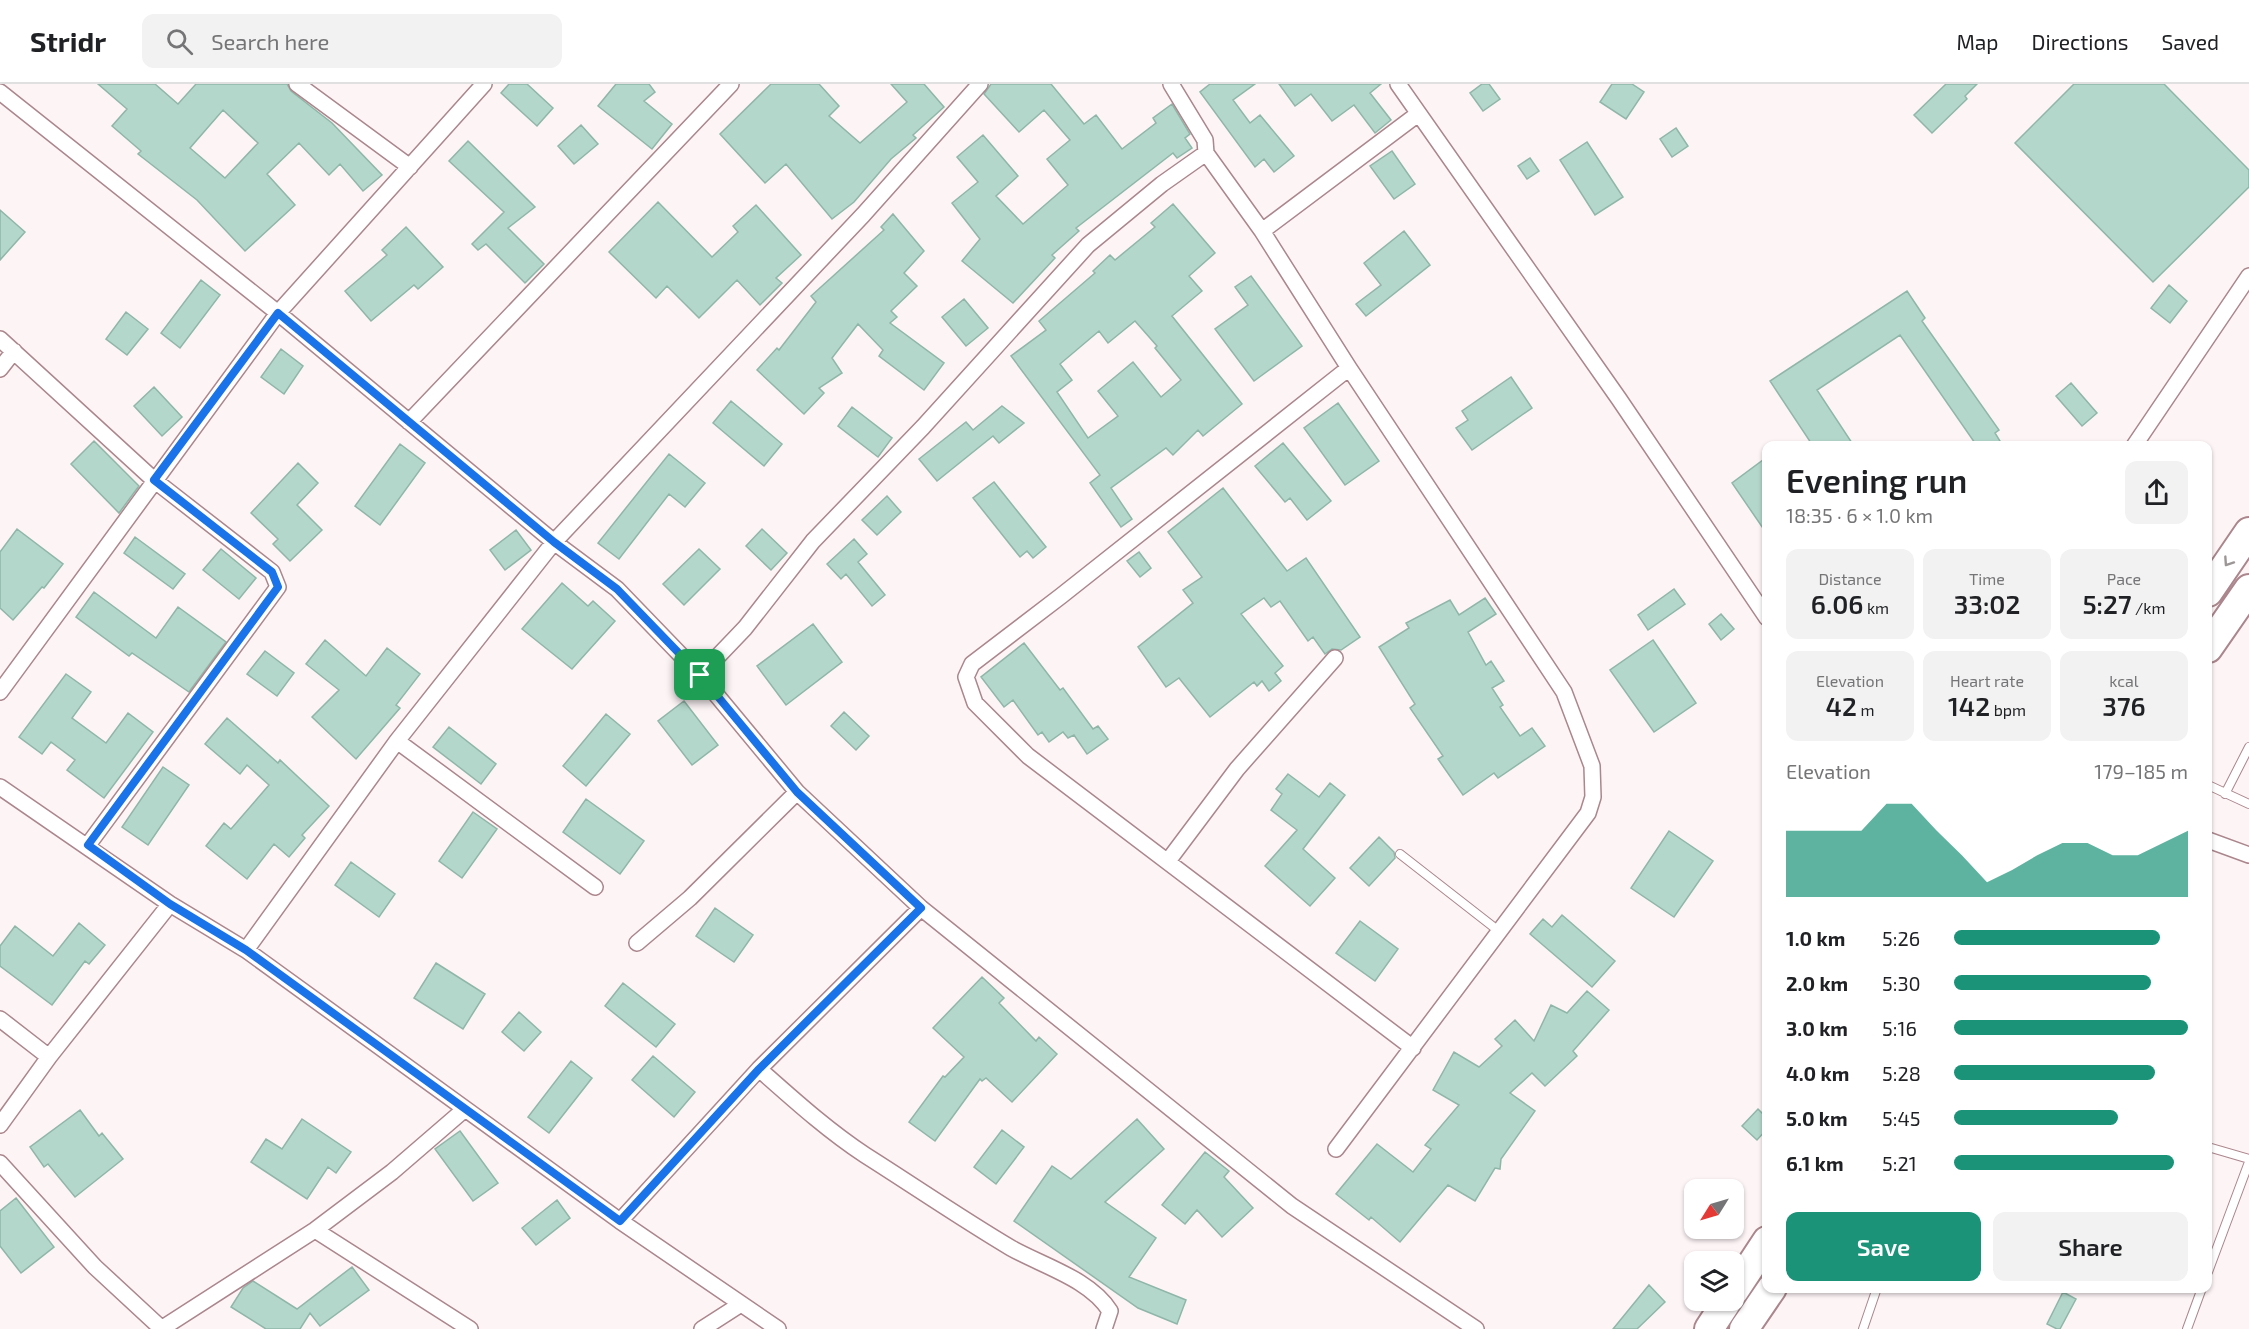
<!DOCTYPE html>
<html lang="en">
<head>
<meta charset="utf-8">
<style>
	:root { --surface:#fff; --page:#f2f2f2; --text:#202124; --muted:#757577; --line:#e0e0e0; --accent:#1b9378 }
	body { margin:0; font-family:"Exo 2",sans-serif; background:var(--page); color:var(--text); height:100vh; display:flex; flex-direction:column; font-size:22px; white-space:nowrap }
	* { box-sizing:border-box; margin:0 }
	p { font-size:20px; color:var(--muted) }
	.icon { flex:none; width:33px; height:33px; fill:none; stroke:currentColor; stroke-width:2; stroke-linecap:round; stroke-linejoin:round }
	.map { position:relative; flex:1; overflow:hidden }
	.panel { position:absolute; left:1762px; top:357px; width:450px; height:852px; display:flex; flex-direction:column; background:var(--surface); border-radius:12px; box-shadow:0 2px 4px #0004 }
	.panel>* { flex:none }
	.needle { width:39px; rotate:233deg }
	.fabs { position:absolute; left:1684px; top:1095px; display:grid; gap:12px }
	.fabs a { display:grid; place-items:center; width:60px; height:60px; border-radius:12px; background:var(--surface); box-shadow:0 2px 4px #0004; font-size:30px }
	.pin { position:absolute; display:grid; place-items:center; width:51px; height:51px; color:#fff; margin:-26px; border-radius:12px; box-shadow:0 3px 9px #0006 }
	.round { display:grid; place-items:center; flex:none; width:63px; height:63px; border-radius:12px; background:var(--page) }
	.headline { display:flex; align-items:center; justify-content:space-between; height:102px; padding:0 24px }
	h1 { font-size:33px; font-weight:600; line-height:45px }
	.metrics { display:grid; grid-template-columns:repeat(3,1fr); gap:9px; height:102px; padding:6px 24px }
	.metrics div { display:grid; align-content:center; border-radius:12px; background:var(--page); text-align:center }
	.metrics b { font-size:26px; font-weight:600 }
	.metrics small { font-size:16px; font-weight:400 }
	.metrics p { font-size:16px }
	.chart { height:168px; padding:12px 24px }
	.chart p { display:flex; justify-content:space-between }
	.chart svg { width:100%; height:108px; margin-top:6px; fill:var(--accent); opacity:.7 }
	.button { display:flex; gap:12px; margin-top:auto; padding:12px 24px }
	.button a { flex:1; height:69px; border-radius:12px; background:var(--accent); color:#fff; font-size:24px; font-weight:600; line-height:69px; text-align:center }
	.button a+a { background:var(--page); color:var(--text) }
	ul { padding:0 24px; list-style:none; font-size:20px }
	li { display:grid; grid-template-columns:96px 72px 1fr; align-items:center; height:45px }
	li i { height:15px; border-radius:8px; background:var(--accent) }
	header { display:flex; align-items:center; gap:36px; box-sizing:border-box; height:84px; padding:0 30px; background:var(--surface); border-bottom:2px solid var(--line) }
	header strong { font-size:28px }
	nav { display:flex; gap:33px; margin-inline-start:auto; font-size:21px }
	.search { width:420px; height:54px; background:var(--page); display:flex; align-items:center; gap:15px; box-sizing:border-box; padding:0 21px; border-radius:12px; color:var(--muted); font-size:22px }
	.map>svg:first-child { display:block }
	.building { fill:#b4d7cb; stroke:#8fb6a9; stroke-width:1.5; fill-rule:evenodd }
	.lines { fill:none; stroke-linecap:round; stroke-linejoin:round }
	.lane-casing { stroke:#ab868d; stroke-width:10 }
	.street-casing { stroke:#ab868d; stroke-width:18 }
	.highway-casing { stroke:#ab868d; stroke-width:32 }
	.lane { stroke:#fff; stroke-width:8 }
	.street { stroke:#fff; stroke-width:15 }
	.highway { stroke:#fff; stroke-width:28 }
	.oneway { stroke:#9d9697 }
	.route-casing { stroke:#fff; stroke-width:12 }
	.route { stroke:#1a73e8; stroke-width:8 }
</style>
</head>
<body>
<header>
<strong>Stridr</strong>
<div class="search"><svg class="icon" aria-label="search" viewBox="0 0 24 24"><circle cx="10" cy="10" r="6"/><path d="M15 15l6 6"/></svg>Search here</div>
<nav><a>Map</a><a>Directions</a><a>Saved</a></nav>
</header>
<div class="map">
<svg width="2249" height="1245" viewBox="0 0 2249 1245">
	<rect width="100%" height="100%" fill="#fdf4f6"/>
	<path class="building" d="M98,0H155L178,20L196,0H287L291,7L332,39L382,91L363,107L340,80L329,91L299,59L267,90L295,121L245,167L197,116L138,70L141,67L112,42L127,25ZM223,26L258,59L225,94L190,64Z
		M509,0H527L553,24L537,42L501,9Z
		M616,0H649L655,8L644,17L672,40L652,65L598,22Z
		M771,0H819L839,22L829,32L860,59L907,18L891,0H924L944,23L913,51L916,54L891,75L854,118L832,135L786,80L765,99L720,50Z
		M991,0H1051L1084,40L1096,31L1122,65L1156,39L1153,34L1172,20L1190,50L1185,54L1192,64L1177,74L1173,69L1076,144L1079,147L1052,171L1055,174L1013,219L962,177L980,155L952,119L978,98L957,73L983,51L1018,92L996,112L1023,140L1068,101L1047,75L1070,56L1044,26L1019,48L984,10Z
		M1210,0H1255L1233,16L1250,39L1260,31L1294,72L1274,88L1264,75L1255,83L1200,8Z
		M1279,0H1381L1370,9L1391,36L1375,49L1354,21L1332,37L1311,10L1295,22Z
		M1482,0H1489L1500,15L1483,27L1470,9Z
		M1612,0H1632L1644,8L1626,35L1600,18Z
		M1946,0H1977L1965,12L1967,15L1932,49L1914,31Z
		M2074,0H2164L2249,86V103L2153,198L2015,59Z
		M581,41L598,60L574,80L558,62Z
		M1676,44L1688,62L1672,73L1660,55Z
		M468,57L535,123L508,144L544,180L525,199L486,160L478,166L472,160L504,128L449,77Z
		M1587,58L1623,113L1595,131L1560,76Z
		M1392,67L1415,100L1394,115L1370,82Z
		M1530,74L1539,87L1527,95L1518,82Z
		M658,118L712,173L738,148L733,142L756,121L801,171L776,194L782,199L760,221L737,196L699,234L667,202L656,214L609,168Z
		M1173,120L1215,169L1189,192L1202,207L1172,232L1242,320L1203,352L1198,346L1173,371L1166,364L1111,404L1132,435L1121,443L1090,399L1100,391L1011,272L1046,246L1039,237L1095,189L1093,187L1110,171L1115,176L1155,143L1151,139ZM1135,237L1157,262L1155,264L1181,296L1161,313L1133,278L1098,307L1118,332L1088,354L1057,308L1072,296L1060,280L1099,247L1108,259Z
		M0,126L25,148L0,176Z
		M893,130L924,167L904,189L917,202L891,227L897,233L890,239L944,279L924,306L879,272L883,266L858,240L832,274L842,289L819,304L824,309L804,330L757,286L777,264L779,266L816,218L811,212L884,146L881,143Z
		M406,143L443,183L418,205L414,201L371,237L345,207L387,171L382,166Z
		M1404,147L1430,181L1366,232L1356,220L1381,201L1364,179Z
		M1251,192L1302,262L1254,297L1215,245L1248,221L1235,203Z
		M201,196L220,211L180,264L161,249Z
		M2169,201L2187,217L2170,239L2151,224Z
		M1907,207L1925,234L1922,237L1999,346L1995,349L2003,362H1977L1900,251L1817,306L1854,362H1813L1770,297Z
		M964,215L988,244L966,262L942,233Z
		M126,228L148,245L127,271L106,255Z
		M281,265L303,282L284,310L261,293Z
		M1511,293L1532,324L1472,366L1456,344L1468,336L1462,327Z
		M2071,299L2097,329L2082,342L2056,312Z
		M154,303L182,333L162,352L134,322Z
		M731,317L782,360L764,382L713,339Z
		M1338,319L1379,377L1345,401L1304,344Z
		M1002,322L1024,339L999,359L993,352L937,397L919,375L966,338L973,346Z
		M852,323L892,354L878,373L838,342Z
		M94,357L139,402L119,429L71,380Z
		M1283,359L1331,417L1307,436L1290,414L1285,418L1255,382Z
		M400,360L425,379L380,441L355,422Z
		M669,370L705,399L685,423L669,410L619,475L598,459Z
		M1767,373V450L1732,399Z
		M298,379L318,399L297,421L322,446L290,477L273,460L278,455L251,429Z
		M994,398L1046,463L1033,474L1027,467L1020,473L973,414Z
		M1223,404L1287,487L1306,474L1360,553L1341,566L1332,565L1325,570L1313,553L1308,557L1280,517L1271,523L1264,514L1241,530L1283,582L1275,589L1281,597L1269,607L1262,597L1257,602L1254,598L1210,633L1179,594L1166,603L1138,563L1193,519L1183,506L1202,493L1168,448Z
		M887,412L901,428L877,451L862,436Z
		M17,445L63,480L44,504L42,503L13,536L0,524V468Z
		M762,445L787,469L771,486L746,462Z
		M516,446L531,466L505,486L490,466Z
		M135,453L185,490L173,505L124,469Z
		M854,455L867,470L858,478L885,511L872,522L846,490L841,495L827,480Z
		M221,465L256,494L239,515L203,486Z
		M699,465L720,485L684,521L663,500Z
		M1139,468L1151,484L1140,493L1127,477Z
		M562,499L588,522L593,517L615,537L572,585L522,545Z
		M1674,505L1685,520L1648,546L1638,531Z
		M94,508L156,554L178,523L226,558L189,608L132,569L129,572L76,533Z
		M1485,514L1496,530L1468,548L1486,581L1491,577L1504,597L1492,604L1503,621L1500,623L1520,652L1532,644L1545,662L1498,694L1494,689L1463,711L1438,675L1443,672L1410,624L1415,620L1379,563L1409,544L1406,539L1450,516L1459,531Z
		M1721,530L1734,545L1721,556L1709,540Z
		M813,540L842,578L786,621L757,582Z
		M325,556L366,592L387,564L420,590L396,621L400,624L356,675L312,633L339,606L306,580Z
		M1653,556L1696,619L1654,648L1610,586Z
		M1024,559L1060,606L1063,604L1093,645L1098,642L1108,655L1087,670L1074,651L1068,654L1063,648L1049,658L1042,648L1038,651L1013,616L1004,623L981,593Z
		M265,567L294,589L277,612L247,590Z
		M66,590L91,608L72,634L106,659L128,629L153,648L104,714L67,686L75,676L51,658L42,670L19,653Z
		M684,617L718,661L692,681L658,637Z
		M844,628L869,652L856,666L831,642Z
		M606,630L630,650L586,702L563,682Z
		M227,634L278,679L280,676L329,722L302,751L305,754L289,773L274,760L247,795L206,762L224,739L231,745L269,701L247,681L240,690L205,660Z
		M449,643L496,680L481,700L433,663Z
		M163,683L189,701L148,761L122,743Z
		M1288,690L1319,713L1330,699L1345,711L1303,765L1335,794L1310,822L1265,782L1297,746L1271,726L1282,710L1276,705Z
		M586,715L644,757L620,790L563,748Z
		M473,728L497,745L462,794L439,777Z
		M1669,747L1713,777L1674,833L1631,804Z
		M1379,753L1394,768L1395,774L1369,802L1350,784Z
		M351,778L395,810L379,833L335,801Z
		M715,824L753,851L734,878L696,852Z
		M1562,831L1615,877L1592,903L1530,850L1543,835L1552,843Z
		M1360,837L1398,865L1375,897L1336,869Z
		M79,839L105,861L89,880L85,877L52,921L0,882V862L15,842L53,872Z
		M436,879L485,910L463,945L414,914Z
		M982,893L1004,914L999,919L1036,957L1039,953L1057,970L1012,1018L986,994L982,997L980,995L935,1057L909,1038L943,992L945,993L964,973L933,944Z
		M623,899L675,940L656,963L605,922Z
		M1587,907L1609,926L1573,967L1577,972L1545,1002L1532,989L1510,1009L1535,1027L1501,1075L1500,1085L1495,1084L1475,1117L1448,1101L1400,1158L1371,1133L1369,1136L1336,1110L1377,1060L1413,1088L1431,1065L1425,1061L1459,1021L1433,1006L1454,968L1479,983L1502,962L1495,955L1515,936L1534,957L1551,921L1567,929Z
		M519,928L541,948L524,967L502,948Z
		M653,972L695,1008L674,1033L632,996Z
		M571,977L592,994L549,1049L528,1033Z
		M1758,1025L1767,1034V1045L1757,1056L1742,1042Z
		M80,1026L99,1052L102,1049L123,1075L75,1113L48,1080L44,1083L30,1063Z
		M302,1035L351,1068L336,1089L328,1083L307,1115L251,1078L266,1055L282,1065Z
		M1137,1035L1164,1065L1105,1118L1156,1154L1129,1193L1186,1216L1177,1240L1138,1224L1014,1137L1052,1082L1071,1095Z
		M1002,1046L1024,1063L996,1100L974,1083Z
		M460,1047L498,1099L473,1117L435,1065Z
		M1205,1068L1229,1087L1224,1093L1253,1124L1222,1153L1197,1126L1185,1140L1162,1121Z
		M16,1114L54,1163L21,1189L0,1162V1127Z
		M557,1116L570,1134L536,1161L522,1144Z
		M352,1183L369,1206L320,1242L310,1229L300,1245H266L231,1223L243,1204L253,1197L297,1225Z
		M1649,1201L1665,1218L1637,1245H1613Z
		M2063,1208L2076,1215L2060,1245H2057L2047,1240Z"/>
	<g class="lines">
		<defs>
			<path id="lane" d="M2208,701L2249,720
				M2225,710L2249,663
				M1400,770L1500,848
				M2208,1063L2249,1075
				M2208,1188L2249,1078
				M1863,1245L1877,1204
				M2187,1245L2202,1204"/>
			<path id="street" d="M297,0L410,83
				M1171,0L1205,56L1206,69L1262,147L1418,30
				M1398,0L1619,315L1767,534
				M0,8L278,229L554,458L617,505L700,591L797,708L921,824L1292,1122L1476,1245
				M1262,147L1349,284L1564,608L1592,682L1593,713L1588,729L1336,1065
				M0,255L154,396L272,488L278,503L88,761
				M1349,284L1061,512L972,580L966,593L975,619L1028,672L1413,964
				M0,285L14,267
				M409,338L731,0
				M2134,362L2249,192
				M700,591L745,544L813,457L923,343L1088,161L1162,100L1206,69
				M0,608L278,229L484,0
				M397,657L595,803
				M0,703L170,820L246,866L620,1137L778,1245
				M2208,756L2249,771
				M1168,777L1237,685L1335,574
				M637,859L690,814L797,708
				M246,866L397,657L554,458L863,131L980,0
				M0,935L49,973
				M759,985C793,1015 827,1046 865,1071C914,1102 962,1135 1011,1164C1043,1182 1090,1195 1110,1227L1104,1245
				M0,1041L49,973L170,820
				M0,1079L95,1183L162,1245
				M620,1137L759,985L921,824
				M315,1146L470,1245
				M161,1245L315,1146L392,1088L465,1025
				M702,1245L741,1220"/>
			<path id="highway" d="M2208,508L2249,448
				M2208,564L2249,505
				M1734,1207L1767,1157
				M1709,1245L1728,1216
				M1744,1245L1772,1204"/>
		</defs>
		<use href="#lane" class="lane-casing"/>
		<use href="#street" class="street-casing"/>
		<use href="#highway" class="highway-casing"/>
		<use href="#lane" class="lane"/>
		<use href="#street" class="street"/>
		<use href="#highway" class="highway"/>
	</g>
	<defs><path id="oneway-chevron" d="M-2-3.5L2.5 0L-2 3.5" fill="none" stroke-width="1.6" stroke-linecap="round" stroke-linejoin="round" transform="scale(1.5)"/></defs>
	<use class="oneway" href="#oneway-chevron" transform="translate(2228 478) rotate(124)"/>
	<g class="lines">
		<defs>
			<path id="route" d="M278,229L554,458L617,505L700,591L797,708L921,824L759,985L620,1137L246,866L170,820L88,761L278,503L272,488L154,396Z"/>
		</defs>
		<use href="#route" class="route-casing"/>
		<use href="#route" class="route"/>
	</g>
</svg>
<div class="fabs">
<a><svg class="needle" viewBox="-14 -14 28 28"><path d="M0-13l5 13h-10z" fill="#e53935"/><path d="M0 13l5-13h-10z" fill="#757577"/></svg></a>
<a><svg class="icon" aria-label="layers" viewBox="0 0 24 24"><path d="M12 4l9 5-9 5-9-5zM3 14l9 5 9-5"/></svg></a>
</div>
<div class="pin" style="left:700px;top:591px;background:#1e9e55"><svg class="icon" aria-label="arrive" viewBox="0 0 24 24"><path d="M6 21V4h12l-3 4 3 4H6"/></svg></div>
<section class="panel">
<div class="headline"><div><h1>Evening run</h1><p>18:35 · 6 × 1.0 km</p></div><a class="round"><svg class="icon" aria-label="share" viewBox="0 0 24 24"><path d="M12 15V3M7 8l5-5 5 5M5 13v7h14v-7"/></svg></a></div>
<div class="metrics">
<div><p>Distance</p><b>6.06<small> km</small></b></div>
<div><p>Time</p><b>33:02</b></div>
<div><p>Pace</p><b>5:27<small> /km</small></b></div>
</div>
<div class="metrics">
<div><p>Elevation</p><b>42<small> m</small></b></div>
<div><p>Heart rate</p><b>142<small> bpm</small></b></div>
<div><p>kcal</p><b>376</b></div>
</div>
<div class="chart"><p><span>Elevation</span>179–185 m</p>
<svg viewBox="0 0 160 44" preserveAspectRatio="none"><path d="M0 44V17L10 17L20 17L30 17L40 6L50 6L60 17L70 27L80 38L90 33L100 27L110 22L120 22L130 27L140 27L150 22L160 17V44z"/></svg>
</div>
<ul>
<li><b>1.0 km</b>5:26<i style="width:88%"></i></li>
<li><b>2.0 km</b>5:30<i style="width:84%"></i></li>
<li><b>3.0 km</b>5:16<i style="width:100%"></i></li>
<li><b>4.0 km</b>5:28<i style="width:86%"></i></li>
<li><b>5.0 km</b>5:45<i style="width:70%"></i></li>
<li><b>6.1 km</b>5:21<i style="width:94%"></i></li>
</ul>
<div class="button"><a>Save</a><a>Share</a></div>
</section>
</div>
</body>
</html>
